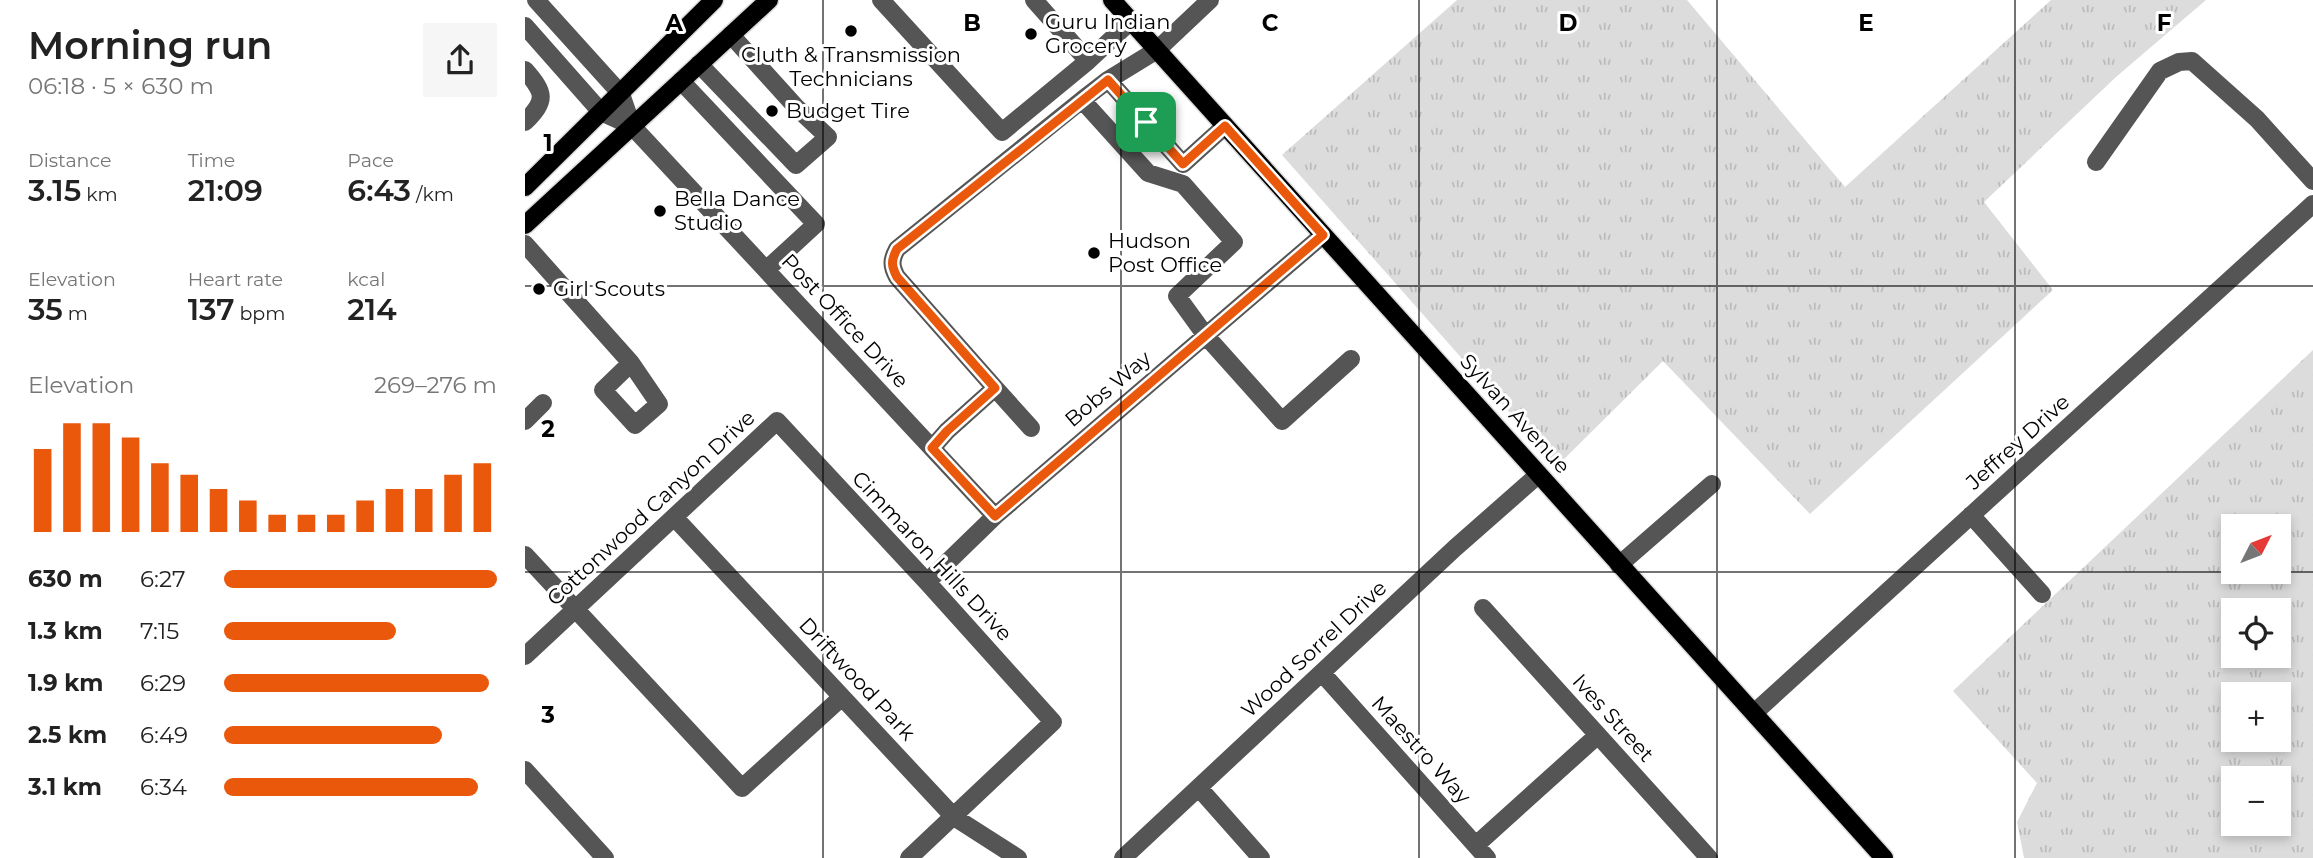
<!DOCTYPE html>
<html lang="en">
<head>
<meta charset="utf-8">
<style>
	:root { --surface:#fff; --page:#f6f6f6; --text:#222; --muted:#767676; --accent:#ea580c }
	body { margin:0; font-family:Montserrat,sans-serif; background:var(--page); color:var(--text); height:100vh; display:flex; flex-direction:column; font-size:26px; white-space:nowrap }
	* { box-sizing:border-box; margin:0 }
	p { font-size:23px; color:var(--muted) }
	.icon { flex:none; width:38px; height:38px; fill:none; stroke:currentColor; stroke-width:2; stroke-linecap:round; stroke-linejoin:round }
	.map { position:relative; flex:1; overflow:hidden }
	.drawer { display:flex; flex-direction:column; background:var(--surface); width:525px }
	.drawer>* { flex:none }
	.needle { width:46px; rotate:48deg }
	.fabs { position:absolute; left:1696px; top:514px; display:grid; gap:14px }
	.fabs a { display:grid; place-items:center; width:70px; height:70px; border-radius:0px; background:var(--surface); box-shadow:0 4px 10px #0003; font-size:35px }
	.pin { position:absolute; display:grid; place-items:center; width:60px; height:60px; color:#fff; margin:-30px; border-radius:14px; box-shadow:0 4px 10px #0006 }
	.round { display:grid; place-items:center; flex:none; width:74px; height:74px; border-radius:0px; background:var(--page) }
	.head { display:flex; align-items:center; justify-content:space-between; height:119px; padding:0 28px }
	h1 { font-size:38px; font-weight:600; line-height:52px }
	.stats { display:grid; grid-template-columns:repeat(3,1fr); gap:10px; height:119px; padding:7px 28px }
	.stats div { display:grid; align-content:center }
	.stats b { font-size:30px; font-weight:600 }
	.stats small { font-size:19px; font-weight:400 }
	.stats p { font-size:19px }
	.chart { height:196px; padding:14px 28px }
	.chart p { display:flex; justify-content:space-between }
	.chart svg { width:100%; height:126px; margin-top:7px; stroke:var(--accent); stroke-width:6 }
	ul { padding:0 28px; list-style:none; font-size:23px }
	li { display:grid; grid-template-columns:112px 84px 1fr; align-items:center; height:52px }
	li i { height:18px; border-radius:9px; background:var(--accent) }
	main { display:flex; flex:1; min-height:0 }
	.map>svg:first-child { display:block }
	.grass { fill:url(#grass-tufts); fill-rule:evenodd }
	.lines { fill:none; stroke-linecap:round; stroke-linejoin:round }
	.major-casing { stroke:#dbdbdb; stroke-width:21 }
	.minor { stroke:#555; stroke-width:18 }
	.major { stroke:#000; stroke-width:18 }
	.route-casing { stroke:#fff; stroke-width:14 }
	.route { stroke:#ea580c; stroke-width:9 }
	.grid { fill:none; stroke:#000; stroke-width:2; stroke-opacity:0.55 }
	.poi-dot { fill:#000; stroke:#fff; stroke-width:2.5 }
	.labels { text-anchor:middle; stroke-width:6; stroke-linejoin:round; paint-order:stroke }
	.poi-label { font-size:21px; fill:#000; stroke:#fff; text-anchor:start }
	.street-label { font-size:21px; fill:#000; stroke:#fff }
	.grid-label { font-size:23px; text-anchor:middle; font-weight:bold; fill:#000; stroke:#fff; stroke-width:6; stroke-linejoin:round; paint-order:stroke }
</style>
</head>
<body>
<main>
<section class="drawer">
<div class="head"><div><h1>Morning run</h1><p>06:18 · 5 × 630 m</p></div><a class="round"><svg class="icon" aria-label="share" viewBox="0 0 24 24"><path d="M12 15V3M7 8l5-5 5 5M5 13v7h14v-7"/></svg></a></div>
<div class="stats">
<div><p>Distance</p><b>3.15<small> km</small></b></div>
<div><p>Time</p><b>21:09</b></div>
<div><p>Pace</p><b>6:43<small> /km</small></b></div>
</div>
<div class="stats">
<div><p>Elevation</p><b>35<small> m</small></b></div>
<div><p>Heart rate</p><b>137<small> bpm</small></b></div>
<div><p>kcal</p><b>214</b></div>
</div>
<div class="chart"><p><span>Elevation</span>269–276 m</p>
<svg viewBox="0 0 160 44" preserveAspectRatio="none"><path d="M5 44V15M15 44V6M25 44V6M35 44V11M45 44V20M55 44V24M65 44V29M75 44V33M85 44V38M95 44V38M105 44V38M115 44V33M125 44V29M135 44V29M145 44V24M155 44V20"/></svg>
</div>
<ul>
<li><b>630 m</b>6:27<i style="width:100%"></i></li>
<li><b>1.3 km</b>7:15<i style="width:63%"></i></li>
<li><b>1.9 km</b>6:29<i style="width:97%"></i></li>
<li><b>2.5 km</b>6:49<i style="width:80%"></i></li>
<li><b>3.1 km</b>6:34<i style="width:93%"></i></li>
</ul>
</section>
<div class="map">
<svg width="1788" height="858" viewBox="0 0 1788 858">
	<defs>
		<pattern id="grass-tufts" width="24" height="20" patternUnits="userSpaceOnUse" patternTransform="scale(1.75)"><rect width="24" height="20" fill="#dcdcdc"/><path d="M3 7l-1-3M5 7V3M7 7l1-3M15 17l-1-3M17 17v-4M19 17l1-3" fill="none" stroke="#bbb"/></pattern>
	</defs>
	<rect width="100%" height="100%" fill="#fff"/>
	<path class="grass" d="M932,0H1162L1320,187L1526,0H1681L1591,77L1459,202L1528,290L1285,514L1138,361L1032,466L757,155Z
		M1788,350V858H1499L1492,822L1512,783L1428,691ZM1708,527H1754V572H1708ZM1708,611H1754V656H1708ZM1708,695H1754V740H1708ZM1708,779H1754V824H1708Z"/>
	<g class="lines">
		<defs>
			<path id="major" d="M587,0L1359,858
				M0,187L189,0
				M0,225L244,0"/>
		</defs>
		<use href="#major" class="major-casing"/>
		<path class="minor" d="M11,0L96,94L107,126
			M356,0L477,132L563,61
			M509,0L563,61L606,21
			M685,0L632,50L583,80L557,100L623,173L658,184L709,242L652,296L681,336L757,421L826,359
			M0,26L76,112L107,126L470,516
			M174,64L271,165L303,137L271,107L206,35
			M0,70C20,93 22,100 0,122
			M583,80L658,164L700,126
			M156,81L291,224L241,270
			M1571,162L1635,71L1654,62L1667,61L1732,119L1788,181
			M0,244L106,363L134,404L110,425L78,390L106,363
			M470,388L506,428
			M0,421L18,403
			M407,448L422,431L470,388L372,277C366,266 366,260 372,249L557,100
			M1446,515L1517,594
			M149,517L429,817L493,858
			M0,555L217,788L317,697
			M1094,565L1187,484
			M402,582L470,516L798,235
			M958,608L1184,858
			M0,656L252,421L402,582L528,722L384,858
			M797,673L962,858
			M1229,713L1788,204
			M0,770L80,858
			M674,788L736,858
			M951,845L1073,735
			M598,858L930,548L1013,475"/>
		<use href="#major" class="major"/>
	</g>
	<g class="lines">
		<defs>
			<path id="route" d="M583,80L658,164L700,126L798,235L470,516L407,448L422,431L470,388L372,277C366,266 366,260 372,249Z"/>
		</defs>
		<use href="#route" class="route-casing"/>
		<use href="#route" class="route"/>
	</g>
	<path class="grid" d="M298,0V858M596,0V858M894,0V858M1192,0V858M1490,0V858M0,286H1788M0,572H1708M1754,572H1788"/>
	<g class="poi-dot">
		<circle cx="326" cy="31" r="7"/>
		<circle cx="506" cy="34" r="7"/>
		<circle cx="247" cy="111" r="7"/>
		<circle cx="135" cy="211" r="7"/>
		<circle cx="569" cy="253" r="7"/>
		<circle cx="14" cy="289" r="7"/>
	</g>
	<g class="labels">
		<g class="poi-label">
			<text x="520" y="29">Guru Indian<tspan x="520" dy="24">Grocery</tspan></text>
			<text x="326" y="62" text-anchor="middle">Cluth &amp; Transmission<tspan x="326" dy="24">Technicians</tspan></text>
			<text x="261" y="118">Budget Tire</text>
			<text x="149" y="206">Bella Dance<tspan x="149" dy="24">Studio</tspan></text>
			<text x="583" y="248">Hudson<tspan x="583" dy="24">Post Office</tspan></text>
			<text x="28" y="296">Girl Scouts</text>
		</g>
		<g class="street-label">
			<text transform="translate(320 321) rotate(47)" y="7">Post Office Drive</text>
			<text transform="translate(583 389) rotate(-40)" y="7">Bobs Way</text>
			<text transform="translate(990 414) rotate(48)" y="7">Sylvan Avenue</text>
			<text transform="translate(1493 442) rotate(-42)" y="7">Jeffrey Drive</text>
			<text transform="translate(126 508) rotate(-43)" y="7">Cottonwood Canyon Drive</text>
			<text transform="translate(407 556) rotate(47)" y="7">Cimmaron Hills Drive</text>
			<text transform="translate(789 649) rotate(-43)" y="7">Wood Sorrel Drive</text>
			<text transform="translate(332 679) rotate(47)" y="7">Driftwood Park</text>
			<text transform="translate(1088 718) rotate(48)" y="7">Ives Street</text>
			<text transform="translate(896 750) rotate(48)" y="7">Maestro Way</text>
		</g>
	</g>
	<g class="grid-label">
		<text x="149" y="31">A</text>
		<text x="447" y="31">B</text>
		<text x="745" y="31">C</text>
		<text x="1043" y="31">D</text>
		<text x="1341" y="31">E</text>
		<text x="1639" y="31">F</text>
		<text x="23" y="151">1</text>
		<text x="23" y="437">2</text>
		<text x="23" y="723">3</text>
	</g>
</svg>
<div class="fabs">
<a><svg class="needle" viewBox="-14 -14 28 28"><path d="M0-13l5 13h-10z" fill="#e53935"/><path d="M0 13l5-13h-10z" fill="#767676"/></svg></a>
<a><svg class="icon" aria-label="locate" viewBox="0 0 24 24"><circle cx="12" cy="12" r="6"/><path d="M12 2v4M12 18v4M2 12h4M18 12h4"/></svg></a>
<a>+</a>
<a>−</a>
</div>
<div class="pin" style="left:621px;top:122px;background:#1e9e55"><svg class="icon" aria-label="arrive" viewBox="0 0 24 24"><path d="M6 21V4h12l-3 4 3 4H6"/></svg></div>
</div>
</main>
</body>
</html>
